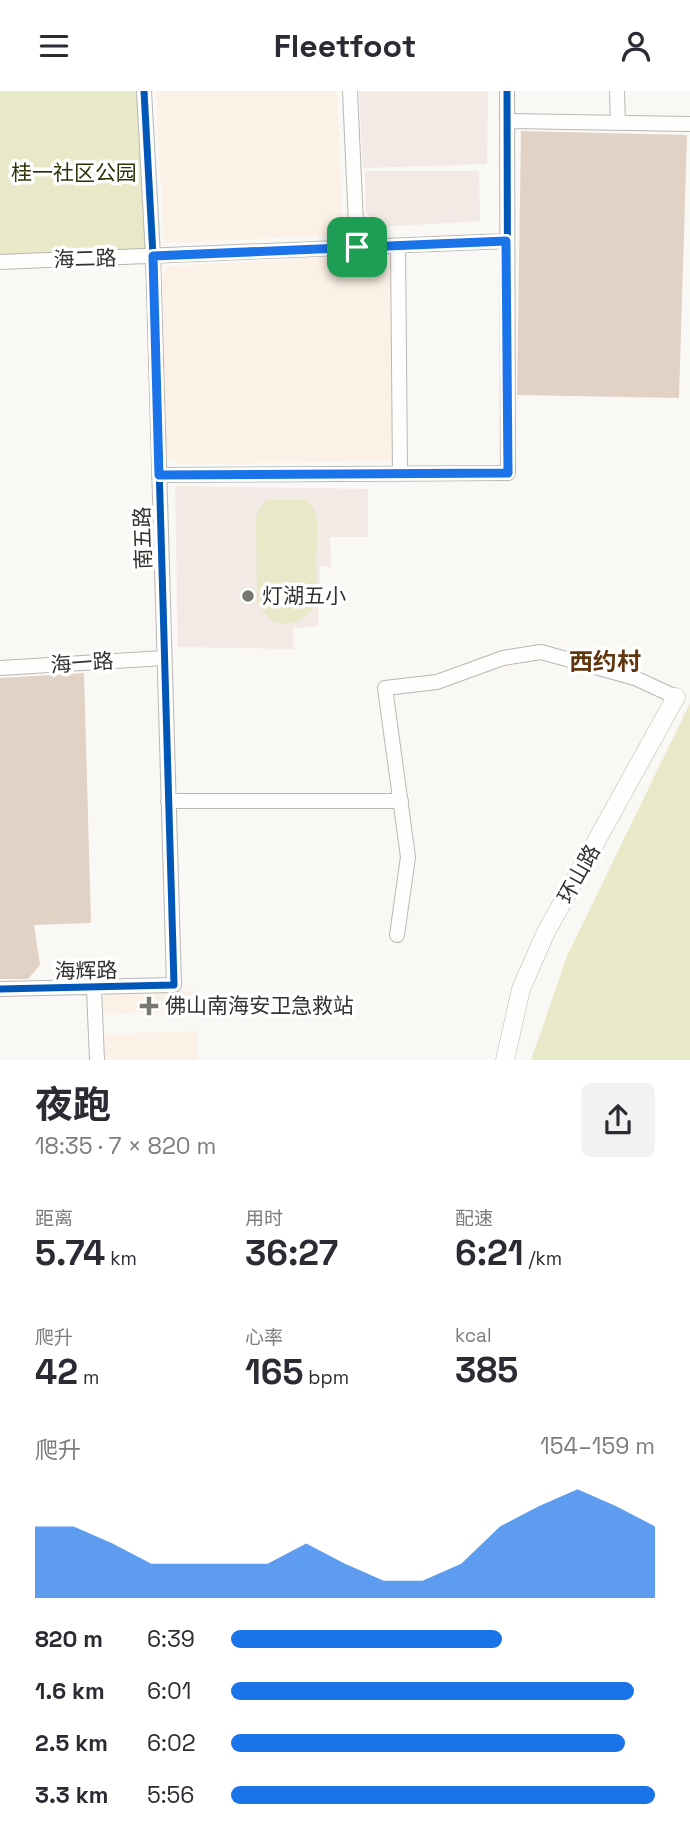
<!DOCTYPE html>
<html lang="zh">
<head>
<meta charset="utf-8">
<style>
	:root { --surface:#fff; --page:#f2f2f3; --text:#2b2b33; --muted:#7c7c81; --accent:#1a73e8 }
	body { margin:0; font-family:"Space Grotesk","Noto Sans SC",sans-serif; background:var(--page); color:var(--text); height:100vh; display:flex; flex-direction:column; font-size:26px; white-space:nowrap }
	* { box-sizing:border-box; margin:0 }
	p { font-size:23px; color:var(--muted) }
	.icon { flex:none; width:38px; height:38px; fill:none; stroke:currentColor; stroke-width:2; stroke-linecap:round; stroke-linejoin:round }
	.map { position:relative; height:969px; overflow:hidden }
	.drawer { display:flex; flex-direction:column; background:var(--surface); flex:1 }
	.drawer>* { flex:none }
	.pin { position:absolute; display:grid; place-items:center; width:60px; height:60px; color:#fff; margin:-30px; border-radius:14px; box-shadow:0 4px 10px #0006 }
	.round { display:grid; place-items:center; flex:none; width:74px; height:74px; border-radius:10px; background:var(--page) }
	.summary { display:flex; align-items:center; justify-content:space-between; height:119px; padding:0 35px }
	h1 { font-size:38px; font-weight:700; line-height:52px }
	.metrics { display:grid; grid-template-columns:repeat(3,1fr); gap:10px; height:119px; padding:7px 35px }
	.metrics div { display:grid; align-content:center }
	.metrics b { font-size:35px; font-weight:700 }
	.metrics small { font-size:19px; font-weight:400 }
	.metrics p { font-size:19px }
	.chart { height:196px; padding:14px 35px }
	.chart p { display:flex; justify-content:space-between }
	.chart svg { width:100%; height:126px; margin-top:7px; fill:var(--accent); opacity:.7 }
	ul { padding:0 35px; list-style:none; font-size:23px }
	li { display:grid; grid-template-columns:112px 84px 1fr; align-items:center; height:52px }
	li i { height:18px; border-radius:9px; background:var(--accent) }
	header { display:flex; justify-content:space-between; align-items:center; height:91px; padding:0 35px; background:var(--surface); font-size:32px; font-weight:700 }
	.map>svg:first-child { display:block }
	.education { fill:#f3e9e5 }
	.medical { fill:#fcf1e6 }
	.green { fill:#e8e9c9 }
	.building { fill:#e2d2c6 }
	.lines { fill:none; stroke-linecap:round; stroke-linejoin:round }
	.minor-casing { stroke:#b9b7b4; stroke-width:16 }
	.major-casing { stroke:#b9b7b4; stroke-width:19 }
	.minor { stroke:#fefefd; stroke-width:14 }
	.major { stroke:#fefefd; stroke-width:18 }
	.cycleway-casing { stroke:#fff; stroke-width:11 }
	.cycleway { stroke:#0057b8; stroke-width:7 }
	.route-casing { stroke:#fff; stroke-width:14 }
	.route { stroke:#1a73e8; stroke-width:9 }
	.poi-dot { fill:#797773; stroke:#fff; stroke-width:2.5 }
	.labels { text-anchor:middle; stroke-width:7; stroke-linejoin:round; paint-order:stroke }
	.park-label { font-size:21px; fill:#303108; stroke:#fff }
	.street-label { font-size:21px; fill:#34322e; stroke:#fff }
	.poi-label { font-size:21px; fill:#34322e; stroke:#fff; text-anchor:start }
	.quarter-label { font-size:24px; font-weight:bold; fill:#61360e; stroke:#fff }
</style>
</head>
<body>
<header><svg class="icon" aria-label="menu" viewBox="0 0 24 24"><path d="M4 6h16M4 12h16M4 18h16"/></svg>Fleetfoot<svg class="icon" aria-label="person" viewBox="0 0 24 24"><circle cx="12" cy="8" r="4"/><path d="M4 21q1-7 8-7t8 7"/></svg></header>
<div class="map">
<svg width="690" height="969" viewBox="0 0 690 969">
	<rect width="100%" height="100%" fill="#faf8f4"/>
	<path class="education" d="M359,0H488L487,73L363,77Z
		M365,80H479L480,130L378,136L366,121Z
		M175,395L368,398V446H330L331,476L320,475L318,535L293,537V558L178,556Z"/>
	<path class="medical" d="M156,0H337L343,144L164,152Z
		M386,163L391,169L393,370L180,373L165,365L162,181L170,175Z
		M197,900L196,920L100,924L101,909L108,901Z
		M197,940L198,969H105L104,943Z"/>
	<path class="green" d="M0,0H144L153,165L0,171Z
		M267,409H306L313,416L317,428L316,512C302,538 269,541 257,511L256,427L259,417Z
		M690,612V969H531L567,865Z"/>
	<path class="building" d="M521,40L687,44L679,307L517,304Z
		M84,582L91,832L34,834L40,874L28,888H0V587Z"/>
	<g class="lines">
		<defs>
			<path id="minor" d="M350,0L357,156
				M617,0L618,32
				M507,30L690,33
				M398,155L400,382
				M0,171L506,150
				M159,384L508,382L507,0
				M0,577L164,567
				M168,710H401
				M397,844L408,766L385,597L437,591L503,567L541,561L635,587L676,606
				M0,898L174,894L153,165L144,0
				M94,898L97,969"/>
			<path id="major" d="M505,969L521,898L546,841L676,606"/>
		</defs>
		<use href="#minor" class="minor-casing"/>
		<use href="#major" class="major-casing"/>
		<use href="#minor" class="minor"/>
		<use href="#major" class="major"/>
		<defs>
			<path id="cycleway" d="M159,384L508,382L507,0
				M0,898L174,894L153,165L144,0"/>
		</defs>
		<use href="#cycleway" class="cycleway-casing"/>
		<use href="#cycleway" class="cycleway"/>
	</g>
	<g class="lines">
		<defs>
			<path id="route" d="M506,150L508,382L159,384L153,165Z"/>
		</defs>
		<use href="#route" class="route-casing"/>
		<use href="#route" class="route"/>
	</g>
	<g class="poi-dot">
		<circle cx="248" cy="505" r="7"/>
		<path d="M145.5 904.5h7v7h7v7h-7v7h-7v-7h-7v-7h7z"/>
	</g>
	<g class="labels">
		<g class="park-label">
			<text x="74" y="89">桂一社区公园</text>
		</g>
		<g class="street-label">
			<text transform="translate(85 168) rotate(-2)" y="7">海二路</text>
			<text transform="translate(143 447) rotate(-92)" y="7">南五路</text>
			<text transform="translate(82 572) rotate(-4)" y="7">海一路</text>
			<text transform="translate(579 783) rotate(-61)" y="7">环山路</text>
			<text transform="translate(86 880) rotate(-1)" y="7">海辉路</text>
		</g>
		<g class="poi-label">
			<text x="262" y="512">灯湖五小</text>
			<text x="165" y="922">佛山南海安卫急救站</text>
		</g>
		<g class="quarter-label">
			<text x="605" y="579">西约村</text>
		</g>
	</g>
</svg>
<div class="pin" style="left:357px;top:156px;background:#1e9e55"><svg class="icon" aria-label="arrive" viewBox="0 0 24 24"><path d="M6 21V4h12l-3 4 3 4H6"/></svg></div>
</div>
<section class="drawer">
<div class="summary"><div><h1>夜跑</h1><p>18:35 · 7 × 820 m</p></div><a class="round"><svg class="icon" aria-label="share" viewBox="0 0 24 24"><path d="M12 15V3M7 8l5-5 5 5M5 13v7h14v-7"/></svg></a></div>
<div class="metrics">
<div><p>距离</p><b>5.74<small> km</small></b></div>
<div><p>用时</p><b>36:27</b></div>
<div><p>配速</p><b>6:21<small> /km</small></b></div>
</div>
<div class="metrics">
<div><p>爬升</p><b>42<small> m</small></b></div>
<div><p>心率</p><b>165<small> bpm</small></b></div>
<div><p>kcal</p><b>385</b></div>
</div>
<div class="chart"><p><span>爬升</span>154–159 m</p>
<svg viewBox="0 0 160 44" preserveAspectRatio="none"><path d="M0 44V19L10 19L20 25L30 32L40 32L50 32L60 32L70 25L80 32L90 38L100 38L110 32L120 19L130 12L140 6L150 12L160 19V44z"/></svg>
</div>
<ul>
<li><b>820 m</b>6:39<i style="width:64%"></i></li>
<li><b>1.6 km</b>6:01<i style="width:95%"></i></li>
<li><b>2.5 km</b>6:02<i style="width:93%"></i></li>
<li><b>3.3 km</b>5:56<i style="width:100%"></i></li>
</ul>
</section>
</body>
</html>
